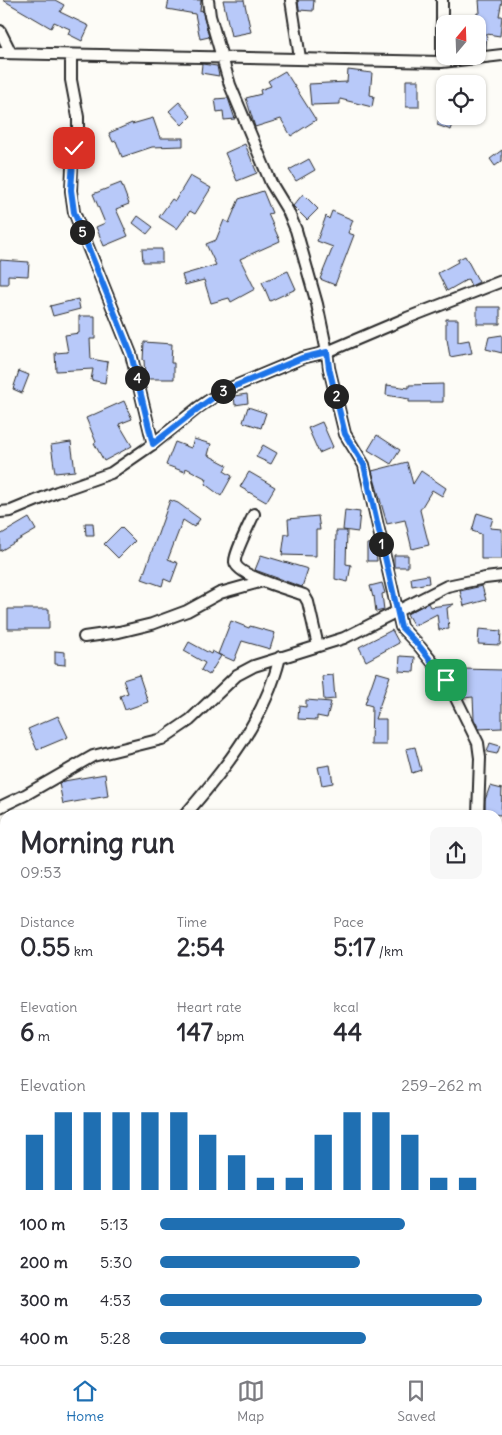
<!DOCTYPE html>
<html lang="en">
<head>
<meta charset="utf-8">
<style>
	:root { --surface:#fff; --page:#f7f7f7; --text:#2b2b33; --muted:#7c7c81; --line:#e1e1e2; --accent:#1f6fb2 }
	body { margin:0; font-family:Delius,sans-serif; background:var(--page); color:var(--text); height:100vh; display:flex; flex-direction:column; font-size:19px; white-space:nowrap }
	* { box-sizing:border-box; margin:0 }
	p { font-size:16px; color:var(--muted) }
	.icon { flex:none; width:28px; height:28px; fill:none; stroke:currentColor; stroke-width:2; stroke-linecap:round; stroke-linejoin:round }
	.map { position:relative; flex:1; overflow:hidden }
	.panel { position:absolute; left:0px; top:810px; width:502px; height:555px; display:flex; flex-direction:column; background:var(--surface); border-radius:15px 15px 0 0; box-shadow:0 1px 4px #0004 }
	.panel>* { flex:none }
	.needle { width:32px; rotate:19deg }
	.fabs { position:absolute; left:436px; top:15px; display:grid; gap:10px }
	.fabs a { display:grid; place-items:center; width:50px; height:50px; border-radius:10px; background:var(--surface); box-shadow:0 1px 4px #0004; font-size:25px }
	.pin { position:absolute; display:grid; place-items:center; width:42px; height:42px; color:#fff; margin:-21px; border-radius:10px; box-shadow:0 2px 8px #0006 }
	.km { position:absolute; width:25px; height:25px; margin:-12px; border-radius:50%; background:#222; color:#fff; font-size:14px; line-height:25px; text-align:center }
	.round { display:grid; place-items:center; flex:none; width:52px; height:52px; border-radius:10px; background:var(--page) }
	.head { display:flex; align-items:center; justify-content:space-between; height:85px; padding:0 20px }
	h1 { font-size:28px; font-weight:700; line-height:38px }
	.stats { display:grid; grid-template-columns:repeat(3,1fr); gap:8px; height:85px; padding:5px 20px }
	.stats div { display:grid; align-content:center }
	.stats b { font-size:25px; font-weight:700 }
	.stats small { font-size:14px; font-weight:400 }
	.stats p { font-size:14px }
	.chart { height:140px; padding:10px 20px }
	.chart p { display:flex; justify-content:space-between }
	.chart svg { width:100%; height:90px; margin-top:5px; stroke:var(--accent); stroke-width:6 }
	ul { padding:0 20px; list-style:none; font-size:16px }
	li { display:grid; grid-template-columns:80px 60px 1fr; align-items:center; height:38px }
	li i { height:12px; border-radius:6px; background:var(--accent) }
	.dock { display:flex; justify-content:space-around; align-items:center; height:70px; border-top:1px solid var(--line); background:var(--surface); font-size:14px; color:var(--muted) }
	.dock a { display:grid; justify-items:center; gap:2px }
	.dock .active { color:var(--accent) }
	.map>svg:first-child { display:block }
	.building { fill:#b8c9f9; stroke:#2b2b2b }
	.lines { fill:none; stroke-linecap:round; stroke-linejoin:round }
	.minor-casing { stroke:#2b2b2b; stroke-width:14 }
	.minor { stroke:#fdfcf7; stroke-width:10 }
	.route-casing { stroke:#fff; stroke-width:10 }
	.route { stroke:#1a73e8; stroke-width:6 }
</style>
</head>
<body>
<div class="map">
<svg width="502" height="1365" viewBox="0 0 502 1365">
	<rect width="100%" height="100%" fill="#fdfcf7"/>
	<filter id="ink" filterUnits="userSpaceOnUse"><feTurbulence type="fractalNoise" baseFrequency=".02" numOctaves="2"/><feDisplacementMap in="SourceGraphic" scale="10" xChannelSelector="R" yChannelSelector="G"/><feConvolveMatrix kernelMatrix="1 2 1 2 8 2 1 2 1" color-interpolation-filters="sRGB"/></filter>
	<g filter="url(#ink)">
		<path class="building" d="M3,0H55L64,5L60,12L89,26L82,41L68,34L70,29L54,22L51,28Z
			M169,0H201L200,11L202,10L209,37L200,39L195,14L167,9Z
			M223,0H244L251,32L231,36Z
			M298,0H314L313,11L299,10Z
			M479,0H502L499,16H502L500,36L487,34L486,49H478V24H476L477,13H480Z
			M202,64L217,66L219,76L201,73Z
			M348,70L372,73L370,95L374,96L372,107L340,99V104L311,105L309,84L347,82Z
			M285,71L316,120L291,136L281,119L255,127L246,98L261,94L260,90L271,86L268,81Z
			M406,80H419V107H406Z
			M228,98L235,119L224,120L223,111L217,112L215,99Z
			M179,102L191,116L182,125L169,111Z
			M440,116H456L451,130L437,125Z
			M153,118L160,138H183V146L152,147L122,157L116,141L113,142L109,133L132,123V124Z
			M60,131L70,134L66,150L55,147Z
			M245,144L257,173L237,181L225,153Z
			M502,150V161L495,166L490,159Z
			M309,159L315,170L296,181L289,170Z
			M190,176L211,188L195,214L190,211L177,229L159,217L172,199L175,201Z
			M121,183L129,204L116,209L128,236L104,246L96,227L105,223L93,194Z
			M263,191L272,213L268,214L280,241L240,259L255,289L231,302L229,298L211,303L204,280L185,285L182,275L216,265L206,244L216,240L224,220L229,223L239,199Z
			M303,194L318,209L307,220L293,206Z
			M332,211L353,220L348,233L354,235L335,285L320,279L333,247L317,241L326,216L329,219Z
			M138,216L153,227L147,234L133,223Z
			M142,249H162V262H143Z
			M465,256L479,282L471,286L468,279L447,291L438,273L458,262L457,260Z
			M0,260L29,262L28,276L8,275V284H0Z
			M288,271L296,289L270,301L262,282Z
			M78,299L80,309L53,316L50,306Z
			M477,307H500V324H477Z
			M79,316H95V339H90L91,359L108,362L105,383L91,380L93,369L56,371L55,353L68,352L65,335L79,333Z
			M446,319H458V342L469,340L472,353L450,357L447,339H446Z
			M502,335V353L486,349L489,337Z
			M144,342L172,344L171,363H174V379H145L144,360H143Z
			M19,371L29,375L22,393L13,389Z
			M443,384V402H409V399L386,395L387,385L409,388V385Z
			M247,394L248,403L235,405L234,396Z
			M124,401L132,419L119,424L132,446L104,461L94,443L96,442L86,418Z
			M248,407L266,413L261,428L243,422Z
			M322,422L333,447L319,453L308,428Z
			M377,435L400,450L391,464L368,450Z
			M194,439L211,444L208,455L227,465L224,471L232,476L221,496L205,484L207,479L186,468L185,472L166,465L175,442L191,448Z
			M71,442L75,471L55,473L51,445Z
			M263,445L277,453L271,464L256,457Z
			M407,462L413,484L421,471L446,488L442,496L432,490L420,510L429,545L412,549L405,520L387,524L372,471Z
			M249,472L275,487L266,502L240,487Z
			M170,500L178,503L200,519L194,527L183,520L168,559L178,563L171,582L164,579L162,586L142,579Z
			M345,510L360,512L358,532L343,530Z
			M477,513L493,518L490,528L502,529V559H481V534L472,531Z
			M318,516L320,530H316V556L282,555L285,534H289L288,519Z
			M29,518L36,530L0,551V535Z
			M85,523H93L94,535H86Z
			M121,527L135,541L118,558L104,544Z
			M336,531H347L346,564L351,565L348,582L335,579Z
			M375,543L377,561H367V544Z
			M261,555L308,569L302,587L255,570Z
			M394,555H408V567H394Z
			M428,575L429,583L412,586L411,578Z
			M382,583L385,593L382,594L384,610L376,612L374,596L373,597L370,586Z
			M482,586L486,600L464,606L460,591Z
			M428,603L430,607L454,604L447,608L449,629L439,630L437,614L414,626L407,614Z
			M8,609H49V629H8Z
			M231,621L249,628L250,626L275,633L270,649L242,641L234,661L218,654Z
			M479,629L501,631L500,645L478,644Z
			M392,630L399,643L366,661L359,647Z
			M189,642L211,654L212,651L221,656L209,675L201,670L205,663L184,651Z
			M55,651L65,652V665L55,664Z
			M400,656L415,657L414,672L399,671Z
			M463,669L502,670V728L479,729L474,719L473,697L464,698Z
			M376,672L390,676L375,719H386V745H371L372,706L365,704Z
			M139,675L148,702L125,710L120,696L128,693L123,680Z
			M333,675L335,699L324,700L322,676Z
			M306,700L331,702L327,718L317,716V720L298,719L299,706L306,707Z
			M58,716L68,737L37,750L28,729Z
			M490,743L500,746L497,754L487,752Z
			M415,747L421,770L412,773L406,749Z
			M330,765L333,783L322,785L318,767Z
			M105,774L108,796L63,804L59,783L64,781Z
			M490,786L502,789L501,815L485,814V800Z"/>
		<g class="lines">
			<defs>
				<path id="minor" d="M208,0L210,16L230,85L271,183L288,211L296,230L317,304L327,352L329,368L345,434L364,465L401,627L420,647L447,680L478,743L480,758L478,815
					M291,0L300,58
					M0,31L11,53
					M0,53L442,62L502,55
					M71,55V80L78,117V131L73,148L72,168L71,191L74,212L131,354L153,444
					M442,62V0
					M0,512L11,511L57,492L111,473L153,444L199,407L221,392L302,358L327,352L407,318L502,281
					M254,514C250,523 234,554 235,562C237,576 291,590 304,595L308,602L318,646
					M84,637L119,632L152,624L187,611L220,593L263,581
					M0,807L25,795L93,756L162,739L190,720L237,675L254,666L344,638L447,586L485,578L502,576
					M185,815C226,768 265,719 280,657
					M0,853L5,858
					M498,948L502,966
					M498,1182L502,1183
					M21,1365L24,1360
					M372,1365L373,1360"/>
			</defs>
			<use href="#minor" class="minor-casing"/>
			<use href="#minor" class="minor"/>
		</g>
	</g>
	<g class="lines" filter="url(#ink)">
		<defs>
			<path id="route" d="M74,148L71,190L74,212L131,354L153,444L200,407L221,392L302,358L327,352L329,368L345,434L364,465L401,627L420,647L446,680"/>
		</defs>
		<use href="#route" class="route-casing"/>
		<use href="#route" class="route"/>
	</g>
</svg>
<div class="fabs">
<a><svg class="needle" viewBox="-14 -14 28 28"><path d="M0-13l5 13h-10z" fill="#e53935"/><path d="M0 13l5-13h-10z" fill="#7c7c81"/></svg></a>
<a><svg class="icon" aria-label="locate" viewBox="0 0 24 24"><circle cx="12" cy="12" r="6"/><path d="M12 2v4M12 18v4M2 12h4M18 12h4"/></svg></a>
</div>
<div class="pin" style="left:446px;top:680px;background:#1e9e55"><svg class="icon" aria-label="arrive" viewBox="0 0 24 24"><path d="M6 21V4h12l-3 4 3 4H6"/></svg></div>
<div class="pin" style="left:74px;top:148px;background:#d93025"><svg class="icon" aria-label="check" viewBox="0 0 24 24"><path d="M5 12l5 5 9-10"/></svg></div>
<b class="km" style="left:381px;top:544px">1</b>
<b class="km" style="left:336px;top:396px">2</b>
<b class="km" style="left:223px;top:391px">3</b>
<b class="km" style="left:137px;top:378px">4</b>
<b class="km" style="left:82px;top:232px">5</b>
<section class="panel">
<div class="head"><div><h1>Morning run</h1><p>09:53</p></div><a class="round"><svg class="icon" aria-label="share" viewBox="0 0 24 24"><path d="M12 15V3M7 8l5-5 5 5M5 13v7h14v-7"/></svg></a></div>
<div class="stats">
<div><p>Distance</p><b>0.55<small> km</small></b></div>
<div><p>Time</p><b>2:54</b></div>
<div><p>Pace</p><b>5:17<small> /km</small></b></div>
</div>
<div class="stats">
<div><p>Elevation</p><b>6<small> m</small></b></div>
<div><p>Heart rate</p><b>147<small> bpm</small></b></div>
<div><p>kcal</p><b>44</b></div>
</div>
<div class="chart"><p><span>Elevation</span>259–262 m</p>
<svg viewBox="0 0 160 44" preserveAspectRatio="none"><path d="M5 44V17M15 44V6M25 44V6M35 44V6M45 44V6M55 44V6M65 44V17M75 44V27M85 44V38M95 44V38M105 44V17M115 44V6M125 44V6M135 44V17M145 44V38M155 44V38"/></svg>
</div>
<ul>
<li><b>100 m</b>5:13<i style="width:76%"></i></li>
<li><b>200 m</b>5:30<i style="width:62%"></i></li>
<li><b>300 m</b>4:53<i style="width:100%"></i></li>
<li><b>400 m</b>5:28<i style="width:64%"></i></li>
</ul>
</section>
</div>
<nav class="dock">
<a class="active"><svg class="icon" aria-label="home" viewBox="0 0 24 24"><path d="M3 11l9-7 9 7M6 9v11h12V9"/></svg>Home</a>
<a><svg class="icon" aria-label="map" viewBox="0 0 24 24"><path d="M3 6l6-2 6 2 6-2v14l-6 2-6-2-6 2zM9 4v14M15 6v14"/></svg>Map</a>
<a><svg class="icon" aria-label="saved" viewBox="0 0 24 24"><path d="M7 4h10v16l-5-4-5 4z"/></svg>Saved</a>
</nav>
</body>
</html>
